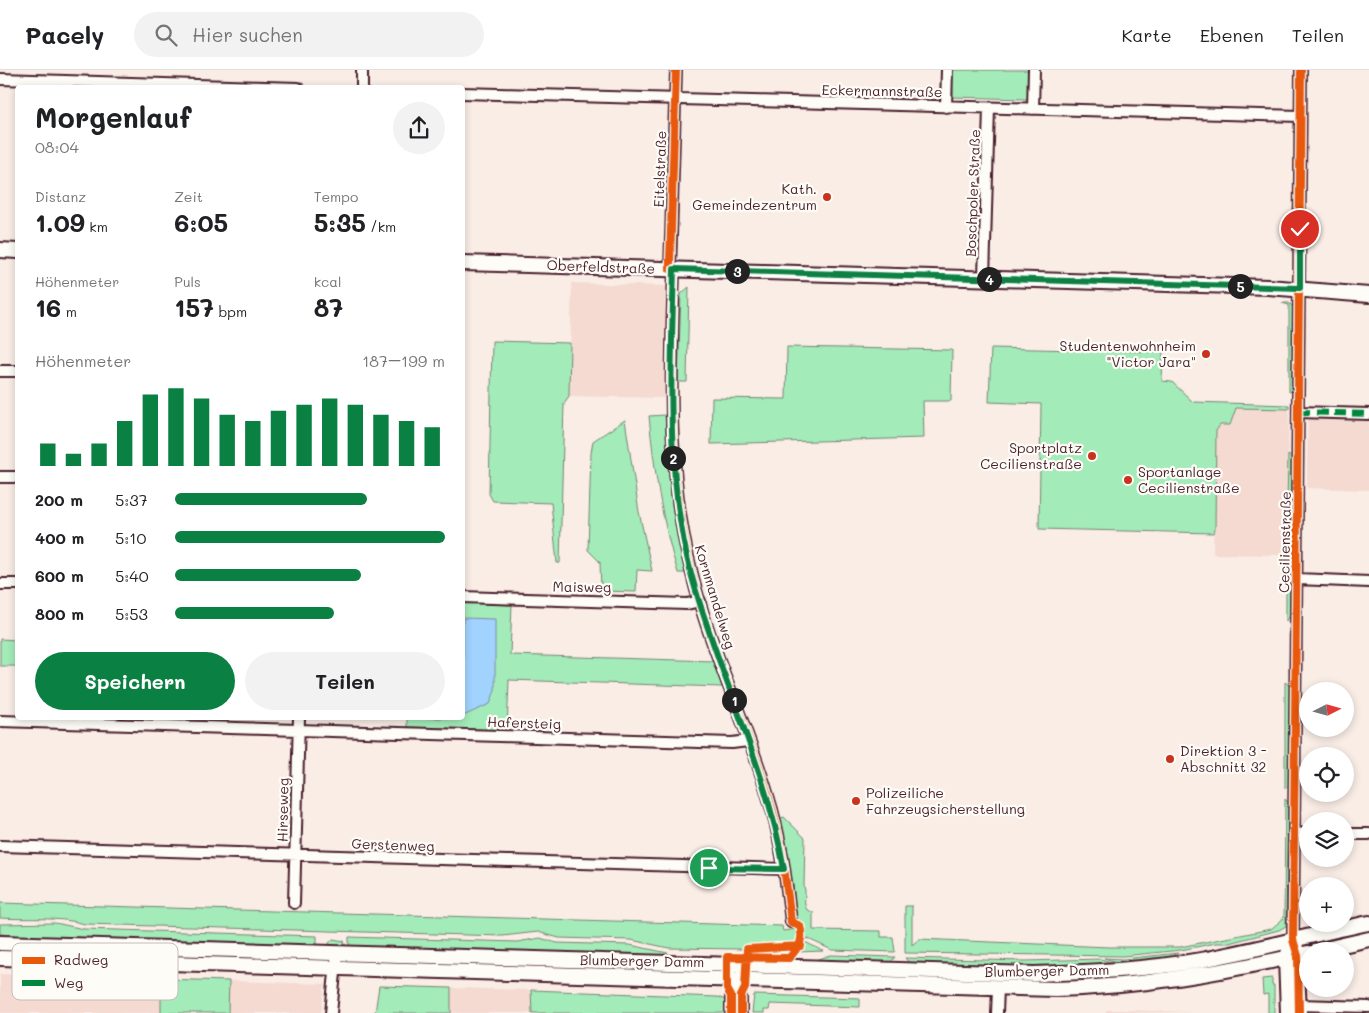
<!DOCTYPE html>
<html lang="de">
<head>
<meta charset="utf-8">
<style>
	:root { --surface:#fff; --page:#f2f2f2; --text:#202124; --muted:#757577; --line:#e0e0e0; --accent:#0b8043 }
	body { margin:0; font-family:Mali,sans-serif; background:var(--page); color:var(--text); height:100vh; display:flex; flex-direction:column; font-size:19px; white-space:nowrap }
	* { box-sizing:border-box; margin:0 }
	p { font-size:16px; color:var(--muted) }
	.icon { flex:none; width:28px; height:28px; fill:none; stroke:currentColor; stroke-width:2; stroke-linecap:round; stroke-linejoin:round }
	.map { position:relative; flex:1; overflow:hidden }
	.drawer { position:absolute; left:15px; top:15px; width:450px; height:635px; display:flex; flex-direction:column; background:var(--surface); border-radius:5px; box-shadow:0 2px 8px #0003 }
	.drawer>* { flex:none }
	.needle { width:32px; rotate:84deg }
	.controls { position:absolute; left:1299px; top:612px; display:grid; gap:10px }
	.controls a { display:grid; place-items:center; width:55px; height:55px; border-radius:50%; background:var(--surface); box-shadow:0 2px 8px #0003; font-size:25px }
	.pin { position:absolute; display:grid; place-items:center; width:42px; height:42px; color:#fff; margin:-21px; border:2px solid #fff; border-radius:50%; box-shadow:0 1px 5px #0007 }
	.km { position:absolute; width:25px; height:25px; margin:-12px; border-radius:50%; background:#222; color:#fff; font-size:14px; line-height:25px; text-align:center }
	.round { display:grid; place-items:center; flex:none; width:52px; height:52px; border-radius:26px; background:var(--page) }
	.headline { display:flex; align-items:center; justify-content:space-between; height:85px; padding:0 20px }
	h1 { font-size:28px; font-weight:700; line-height:38px }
	.metrics { display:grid; grid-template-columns:repeat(3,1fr); gap:8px; height:85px; padding:5px 20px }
	.metrics div { display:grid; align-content:center }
	.metrics b { font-size:25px; font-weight:700 }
	.metrics small { font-size:14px; font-weight:400 }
	.metrics p { font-size:14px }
	.chart { height:140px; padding:10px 20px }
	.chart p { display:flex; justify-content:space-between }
	.chart svg { width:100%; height:90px; margin-top:5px; stroke:var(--accent); stroke-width:6 }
	.primary-button { display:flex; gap:10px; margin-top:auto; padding:10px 20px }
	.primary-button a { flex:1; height:58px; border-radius:30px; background:var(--accent); color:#fff; font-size:20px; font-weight:700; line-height:58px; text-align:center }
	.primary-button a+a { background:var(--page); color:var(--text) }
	ul { padding:0 20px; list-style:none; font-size:16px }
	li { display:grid; grid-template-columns:80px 60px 1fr; align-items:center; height:38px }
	li i { height:12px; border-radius:6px; background:var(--accent) }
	header { display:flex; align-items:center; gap:30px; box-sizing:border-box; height:70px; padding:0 25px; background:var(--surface); border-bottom:1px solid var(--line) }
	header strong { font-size:24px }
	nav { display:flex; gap:28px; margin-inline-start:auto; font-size:18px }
	.search { width:350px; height:45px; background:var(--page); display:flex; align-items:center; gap:12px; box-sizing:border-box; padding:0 18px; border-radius:28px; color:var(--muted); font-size:19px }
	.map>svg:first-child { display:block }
	.built { fill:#f4dad1 }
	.green { fill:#a3ebb8; stroke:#768572 }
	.water { fill:#a1d3fe; stroke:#7e8baa }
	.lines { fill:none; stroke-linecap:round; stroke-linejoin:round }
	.street-casing { stroke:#4a1f2b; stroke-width:14 }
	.secondary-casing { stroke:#4a1f2b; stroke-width:18 }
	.street { stroke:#fdfcf7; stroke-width:10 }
	.secondary { stroke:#fdfcf7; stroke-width:14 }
	.quiet { stroke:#00873e; stroke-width:6; stroke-dasharray:12 6; stroke-linecap:butt }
	.cycleway-casing { stroke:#fdfcf7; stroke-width:11 }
	.cycleway { stroke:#e8590c; stroke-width:8 }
	.route-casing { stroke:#fff; stroke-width:10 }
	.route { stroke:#0b8043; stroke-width:6 }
	.poi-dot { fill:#c8321e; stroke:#fdfcf7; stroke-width:2 }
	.labels { text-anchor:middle; stroke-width:4.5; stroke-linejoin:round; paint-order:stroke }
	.street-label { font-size:14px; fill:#4a1f2b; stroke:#fdfcf7 }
	.poi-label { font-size:14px; fill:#4a1f2b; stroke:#fdfcf7; text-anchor:end }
	.key { fill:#fdfcf7; stroke:#c7baba; stroke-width:1 }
	.key-label { font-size:14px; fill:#4a1f2b }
</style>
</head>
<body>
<header>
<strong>Pacely</strong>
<div class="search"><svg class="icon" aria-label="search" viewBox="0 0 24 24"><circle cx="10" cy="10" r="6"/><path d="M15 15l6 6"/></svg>Hier suchen</div>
<nav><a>Karte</a><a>Ebenen</a><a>Teilen</a></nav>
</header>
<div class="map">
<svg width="1369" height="943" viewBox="0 0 1369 943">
	<rect width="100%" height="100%" fill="#f9ede6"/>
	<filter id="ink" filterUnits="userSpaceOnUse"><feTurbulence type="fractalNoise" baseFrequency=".02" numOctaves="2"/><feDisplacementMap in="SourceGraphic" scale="10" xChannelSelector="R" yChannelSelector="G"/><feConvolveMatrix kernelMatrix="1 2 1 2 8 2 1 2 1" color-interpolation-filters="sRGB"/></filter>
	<g filter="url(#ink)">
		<path class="built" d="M572,213L667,216L664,328L569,326Z
			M1236,338L1289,339L1286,489H1280L1279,485L1213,484L1216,361L1220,355H1230Z
			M1308,346L1369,347V420L1307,418Z
			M0,904L161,909V943H0Z
			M229,911L325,914L321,943H228Z
			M451,918L531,920L532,943H451Z
			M1312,939L1369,941V943H1312Z
			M1106,940H1121L1194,942L1106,943Z"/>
		<path class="green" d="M952,0H1029L1028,27L1026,29L953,27Z
			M689,217L687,312H678L681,224Z
			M1282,233H1289L1293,237L1292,321L1289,322V235Z
			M492,271L570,273L569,326L564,333L560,493H557L551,433L493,431L489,424Z
			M787,277L952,280L951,331H923L924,368L711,374L712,328L786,329Z
			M991,278L1163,282L1162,311L1172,312L1193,332L1289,335V339L1236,338L1230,355H1220L1216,361L1215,459L1213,463L1039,459L1041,334L989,332Z
			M665,345L672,436L685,503H678C662,452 654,400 649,346Z
			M625,350L639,442L652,501L637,500L636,522L601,521L600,492L588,480L591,383L593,371Z
			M1288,385L1292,388L1291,487L1286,489Z
			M1286,497L1290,498V546L1286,551Z
			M463,533L512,535L510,585L714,591L722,617L509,610L507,660L407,657V648H462Z
			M0,569L17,570V596H0Z
			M1285,612L1290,616L1289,715L1285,719Z
			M1285,729L1288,732L1286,856L1279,860L1229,873H1216L1181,880L1123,886L905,883V836H912V875L919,869L1109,877H1180L1271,859L1284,848Z
			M784,747L805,768L804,816C807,824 802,832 807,840L813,842V860L881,861V867H893L895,882L832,880L804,867L802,855L795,852L778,749Z
			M0,833L782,856L783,861L797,859L798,871L785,876L746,875L743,879L669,878L631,870L559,868L538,862L503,866L85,854C56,846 30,850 0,848Z
			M55,853L84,859L317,866V877L44,868L0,864V854Z
			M349,867L517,872L540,868L557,873L630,875L668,883V887L349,878Z
			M333,869L344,871L346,878L329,877V873Z
			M805,872L823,881H824L797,882Z
			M0,878L316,887V894L0,884Z
			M1178,883L1171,886L1117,892L1104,888L1123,889Z
			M831,885L895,887L889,894L813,891Z
			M1185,885V888C1095,903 1002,898 911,895L905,888L1025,891L1101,889L1117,894L1176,888Z
			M1272,908V915H1274V943H1268V924L1263,925L1262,909Z
			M161,909L229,911L228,943H161Z
			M379,916L451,918V943H375Z
			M531,920L717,927L726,930V943H532Z
			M754,925L860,928V937L770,934L769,940H764V943H752Z"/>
		<path class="water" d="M463,548L495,549V620L490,634L463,646Z"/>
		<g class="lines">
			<defs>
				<path id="street" d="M0,9L298,18
					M362,18V0
					M462,23L1300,46
					M946,37L947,0
					M1033,39L1034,0
					M670,199L676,0
					M674,199C671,303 666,402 692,504C710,580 746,651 768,726C781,767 786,810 791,852
					M984,208L989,38
					M0,301H18
					M1298,342L1369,344
					M0,407H18
					M1297,509L1369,512
					M0,514H18
					M462,527L687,534L700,531
					M0,651L732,673L748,671
					M1294,763L1308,764
					M1345,764H1369
					M0,776L784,799
					M294,833L299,648
					M1293,870L1301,0
					M1299,935L1369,937
					M331,943L337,883
					M731,943V904
					M741,943V904
					M997,943L998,918"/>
				<path id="secondary" d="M0,180L18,181
					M462,193L1268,217L1369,225
					M0,873L1034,904C1090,902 1146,900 1201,890C1258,880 1313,864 1369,853
					M1296,878L1299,943
					M1317,881L1369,869
					M0,888L1055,919C1141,917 1224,902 1308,883
					M1288,943L1286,888L1289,882"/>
			</defs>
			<use href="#street" class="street-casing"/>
			<use href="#secondary" class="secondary-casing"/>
			<use href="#street" class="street"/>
			<use href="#secondary" class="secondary"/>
			<path class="quiet" d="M1298,342L1369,344"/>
			<defs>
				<path id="cycleway" d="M676,0L670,191V199H674C671,303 666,402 692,504C710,580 746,651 768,726C781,767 786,810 791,852L800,856C804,871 799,877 789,888L727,887V919L731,926V943
					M741,943V926L745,918L747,879L801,876
					M1299,943L1298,886L1293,870L1301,0"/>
			</defs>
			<use href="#cycleway" class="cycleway-casing"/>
			<use href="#cycleway" class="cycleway"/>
		</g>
	</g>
	<g class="lines" filter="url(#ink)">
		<defs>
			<path id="route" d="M709,798L784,799C767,698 719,606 692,507C665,407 671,302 674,199L1300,218V159"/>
		</defs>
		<use href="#route" class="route-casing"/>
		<use href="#route" class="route"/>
	</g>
	<g class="poi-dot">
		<circle cx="827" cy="127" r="5"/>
		<circle cx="1206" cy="284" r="5"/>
		<circle cx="1092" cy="386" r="5"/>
		<circle cx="1128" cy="410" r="5"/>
		<circle cx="1170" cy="689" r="5"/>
		<circle cx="856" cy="731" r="5"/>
	</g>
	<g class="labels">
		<g class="street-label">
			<text transform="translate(882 21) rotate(1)" y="5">Eckermannstraße</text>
			<text transform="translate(660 99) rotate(-88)" y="5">Eitelstraße</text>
			<text transform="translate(973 123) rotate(-88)" y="5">Boschpoler Straße</text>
			<text transform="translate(601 197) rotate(2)" y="5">Oberfeldstraße</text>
			<text transform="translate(1285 472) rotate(-89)" y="5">Cecilienstraße</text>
			<text transform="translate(582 517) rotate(1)" y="5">Maisweg</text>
			<text transform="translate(715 527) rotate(73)" y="5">Kornmandelweg</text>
			<text transform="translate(524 653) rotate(2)" y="5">Hafersteig</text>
			<text transform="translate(283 740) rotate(-89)" y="5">Hirseweg</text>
			<text transform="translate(393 775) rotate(2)" y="5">Gerstenweg</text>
			<text transform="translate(642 891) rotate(1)" y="5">Blumberger Damm</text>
			<text transform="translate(1047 901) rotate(-1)" y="5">Blumberger Damm</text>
		</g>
		<g class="poi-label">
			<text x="817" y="124">Kath.<tspan x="817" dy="16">Gemeindezentrum</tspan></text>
			<text x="1196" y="281">Studentenwohnheim<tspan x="1196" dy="16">"Victor Jara"</tspan></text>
			<text x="1082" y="383">Sportplatz<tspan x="1082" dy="16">Cecilienstraße</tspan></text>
			<text x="1138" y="407" text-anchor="start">Sportanlage<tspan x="1138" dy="16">Cecilienstraße</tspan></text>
			<text x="1180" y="686" text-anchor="start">Direktion 3 -<tspan x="1180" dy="16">Abschnitt 32</tspan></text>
			<text x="866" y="728" text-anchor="start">Polizeiliche<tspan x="866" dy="16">Fahrzeugsicherstellung</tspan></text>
		</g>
	</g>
	<rect x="12" y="873" width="166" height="57" rx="8" class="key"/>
	<rect x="22" y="887" width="23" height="7" fill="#e8590c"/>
	<rect x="22" y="910" width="23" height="6" fill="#00873e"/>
	<g class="key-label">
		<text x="54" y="895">Radweg</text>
		<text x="54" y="918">Weg</text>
	</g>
</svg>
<div class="controls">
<a><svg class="needle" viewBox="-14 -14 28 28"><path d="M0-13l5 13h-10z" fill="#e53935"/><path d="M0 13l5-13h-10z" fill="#757577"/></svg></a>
<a><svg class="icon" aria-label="locate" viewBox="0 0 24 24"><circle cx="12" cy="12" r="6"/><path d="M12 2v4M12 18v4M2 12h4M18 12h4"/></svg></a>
<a><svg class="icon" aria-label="layers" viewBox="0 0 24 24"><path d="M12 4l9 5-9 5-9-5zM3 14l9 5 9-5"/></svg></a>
<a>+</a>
<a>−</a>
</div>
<div class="pin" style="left:709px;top:798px;background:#1e9e55"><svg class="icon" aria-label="arrive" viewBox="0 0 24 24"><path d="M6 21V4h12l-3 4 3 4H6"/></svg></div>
<div class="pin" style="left:1300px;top:159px;background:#d93025"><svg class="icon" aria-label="check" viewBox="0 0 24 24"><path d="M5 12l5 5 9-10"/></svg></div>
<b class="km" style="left:734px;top:630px">1</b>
<b class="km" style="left:673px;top:388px">2</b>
<b class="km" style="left:737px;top:201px">3</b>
<b class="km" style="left:989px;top:209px">4</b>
<b class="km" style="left:1240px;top:216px">5</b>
<section class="drawer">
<div class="headline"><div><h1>Morgenlauf</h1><p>08:04</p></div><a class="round"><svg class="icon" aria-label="share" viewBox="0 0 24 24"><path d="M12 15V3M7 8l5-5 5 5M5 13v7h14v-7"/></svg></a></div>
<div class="metrics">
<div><p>Distanz</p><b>1.09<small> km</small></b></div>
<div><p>Zeit</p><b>6:05</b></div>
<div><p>Tempo</p><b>5:35<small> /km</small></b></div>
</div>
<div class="metrics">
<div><p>Höhenmeter</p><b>16<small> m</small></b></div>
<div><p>Puls</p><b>157<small> bpm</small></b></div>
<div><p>kcal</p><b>87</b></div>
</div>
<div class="chart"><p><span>Höhenmeter</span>187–199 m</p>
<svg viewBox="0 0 160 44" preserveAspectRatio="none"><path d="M5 44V33M15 44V38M25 44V33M35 44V22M45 44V9M55 44V6M65 44V11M75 44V19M85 44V22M95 44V17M105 44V14M115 44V11M125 44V14M135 44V19M145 44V22M155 44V25"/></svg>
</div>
<ul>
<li><b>200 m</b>5:37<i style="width:71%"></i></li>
<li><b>400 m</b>5:10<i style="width:100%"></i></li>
<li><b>600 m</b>5:40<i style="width:69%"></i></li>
<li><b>800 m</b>5:53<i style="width:59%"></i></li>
</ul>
<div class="primary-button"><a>Speichern</a><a>Teilen</a></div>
</section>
</div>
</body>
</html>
